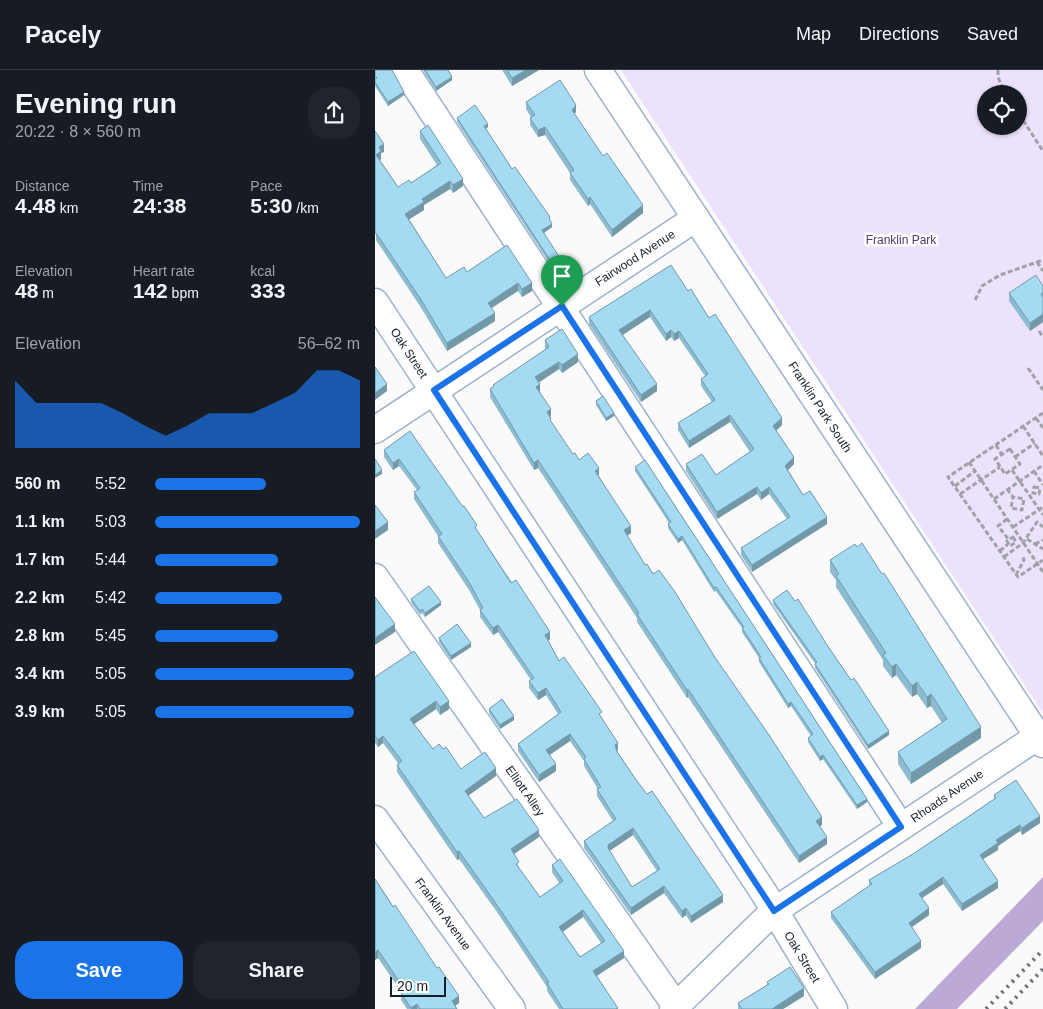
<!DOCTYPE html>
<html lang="en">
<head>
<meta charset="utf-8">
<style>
	:root { --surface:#171b24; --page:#20242c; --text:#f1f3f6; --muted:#9ea1a6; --line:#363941; --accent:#1a73e8 }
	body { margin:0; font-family:Arial,sans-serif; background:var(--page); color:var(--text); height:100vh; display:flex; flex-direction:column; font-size:19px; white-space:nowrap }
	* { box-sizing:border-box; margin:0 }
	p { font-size:16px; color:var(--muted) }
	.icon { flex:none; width:28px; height:28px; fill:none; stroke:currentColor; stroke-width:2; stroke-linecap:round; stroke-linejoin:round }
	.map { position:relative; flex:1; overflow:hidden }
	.sheet { display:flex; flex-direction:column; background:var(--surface); width:375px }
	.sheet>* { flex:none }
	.tools { position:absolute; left:602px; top:15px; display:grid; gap:10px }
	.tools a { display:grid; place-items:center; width:50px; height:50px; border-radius:50%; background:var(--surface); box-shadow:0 1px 4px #0004; font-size:25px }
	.scale { position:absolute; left:15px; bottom:12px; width:56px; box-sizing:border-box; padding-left:5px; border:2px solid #161e28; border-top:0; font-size:14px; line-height:18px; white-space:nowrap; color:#161e28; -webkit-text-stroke:4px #fff; paint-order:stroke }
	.pin { position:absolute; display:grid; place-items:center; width:42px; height:42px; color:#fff; margin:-51px -21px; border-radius:50% 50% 50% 0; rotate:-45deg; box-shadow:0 0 5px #0007 }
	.pin .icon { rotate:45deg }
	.round { display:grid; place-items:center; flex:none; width:52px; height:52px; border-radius:20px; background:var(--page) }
	.overview { display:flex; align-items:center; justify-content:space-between; height:85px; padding:0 15px }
	h1 { font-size:28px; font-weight:600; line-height:38px }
	.metrics { display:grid; grid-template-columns:repeat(3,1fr); gap:8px; height:85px; padding:5px 15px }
	.metrics div { display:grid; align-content:center }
	.metrics b { font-size:21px; font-weight:600 }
	.metrics small { font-size:14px; font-weight:400 }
	.metrics p { font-size:14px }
	.chart { height:140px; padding:10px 15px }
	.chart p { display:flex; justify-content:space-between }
	.chart svg { width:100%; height:90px; margin-top:5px; fill:var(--accent); opacity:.7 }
	.cta { display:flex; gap:10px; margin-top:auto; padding:10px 15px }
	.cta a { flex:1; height:58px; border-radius:20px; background:var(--accent); color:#fff; font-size:20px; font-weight:600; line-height:58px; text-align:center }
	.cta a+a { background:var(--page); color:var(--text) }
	ul { padding:0 15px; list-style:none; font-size:16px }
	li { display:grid; grid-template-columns:80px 60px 1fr; align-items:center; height:38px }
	li i { height:12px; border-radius:6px; background:var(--accent) }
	header { display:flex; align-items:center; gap:30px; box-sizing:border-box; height:70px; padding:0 25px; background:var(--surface); border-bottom:1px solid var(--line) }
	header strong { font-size:24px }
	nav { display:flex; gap:28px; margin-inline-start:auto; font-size:18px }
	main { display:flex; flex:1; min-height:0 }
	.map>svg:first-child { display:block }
	.green { fill:#ede2fb; fill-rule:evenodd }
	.forest { fill:#bda9d5 }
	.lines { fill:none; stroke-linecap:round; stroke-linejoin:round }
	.minor-casing { stroke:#9cb2cd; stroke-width:29 }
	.path { stroke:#9fa2a6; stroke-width:3; stroke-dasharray:5 2.5; stroke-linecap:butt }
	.minor { stroke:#fff; stroke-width:26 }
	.rail { stroke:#71767c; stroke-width:4; stroke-dasharray:2.5 5; stroke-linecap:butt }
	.wall { fill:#8dbcd0; fill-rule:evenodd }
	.shaded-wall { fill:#7399a9 }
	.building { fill:#a4dbf2; stroke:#7399a9; fill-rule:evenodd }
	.route-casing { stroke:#fff; stroke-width:10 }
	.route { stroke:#1a73e8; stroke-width:6 }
	.labels { text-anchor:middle; stroke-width:5; stroke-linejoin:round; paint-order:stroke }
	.park-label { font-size:12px; fill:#53376e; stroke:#fff }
	.street-label { font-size:12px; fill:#161e28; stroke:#fff }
</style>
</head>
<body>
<header>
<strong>Pacely</strong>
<nav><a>Map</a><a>Directions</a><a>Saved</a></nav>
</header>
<main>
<section class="sheet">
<div class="overview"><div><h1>Evening run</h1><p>20:22 · 8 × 560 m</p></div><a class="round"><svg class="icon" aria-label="share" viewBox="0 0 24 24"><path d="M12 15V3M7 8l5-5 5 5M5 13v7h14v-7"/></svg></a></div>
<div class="metrics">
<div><p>Distance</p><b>4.48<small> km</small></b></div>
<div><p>Time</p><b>24:38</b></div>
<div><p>Pace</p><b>5:30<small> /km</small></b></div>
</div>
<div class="metrics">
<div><p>Elevation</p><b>48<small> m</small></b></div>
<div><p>Heart rate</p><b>142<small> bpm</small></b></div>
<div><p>kcal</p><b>333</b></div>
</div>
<div class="chart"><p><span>Elevation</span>56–62 m</p>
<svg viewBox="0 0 160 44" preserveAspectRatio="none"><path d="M0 44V11L10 22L20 22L30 22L40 22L50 27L60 33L70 38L80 33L90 27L100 27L110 27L120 22L130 17L140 6L150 6L160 11V44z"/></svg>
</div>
<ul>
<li><b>560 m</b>5:52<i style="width:54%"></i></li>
<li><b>1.1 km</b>5:03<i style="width:100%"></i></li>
<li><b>1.7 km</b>5:44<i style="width:60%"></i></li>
<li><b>2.2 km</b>5:42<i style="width:62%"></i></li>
<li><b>2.8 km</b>5:45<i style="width:60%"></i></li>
<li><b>3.4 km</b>5:05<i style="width:97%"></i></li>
<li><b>3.9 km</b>5:05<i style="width:97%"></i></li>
</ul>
<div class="cta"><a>Save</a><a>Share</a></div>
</section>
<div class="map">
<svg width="668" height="939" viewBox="0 0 668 939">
	<rect width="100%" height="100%" fill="#fafafa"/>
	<path class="green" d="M246,0H668V643ZM611,24H644V56H611Z"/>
	<path class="forest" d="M668,807V851L582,939H540Z"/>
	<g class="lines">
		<defs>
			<path id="minor" d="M30,0L526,757
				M223,0L668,674
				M0,232L389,823L459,939
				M0,360L321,148
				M0,507L301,936
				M0,749L137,939
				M298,939L399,841L668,663"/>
		</defs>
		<use href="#minor" class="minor-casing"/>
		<path class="path" d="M623,0V7L630,24
			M644,44L668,81
			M662,192L668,201
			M600,230L607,216L625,205L668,190
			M664,261L668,267
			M653,298L668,320
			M668,343L573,407L643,507L668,490
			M661,348L668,358
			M648,356L668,386
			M621,375L627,385
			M635,379L645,394L630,404L620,389Z
			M640,387L660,373
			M594,392L668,502
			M637,400L668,445
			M659,401L668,415
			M580,416L600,401
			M659,417L665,418L664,424L658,423Z
			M632,419L638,427L636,438L647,440L649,429L638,427
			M585,424L625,397
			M619,429L668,395
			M632,449L623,456L634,470
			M638,457L668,437
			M638,467L641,472L635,476L632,471Z
			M652,469L668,479
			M660,474L668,470
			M625,481L633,474
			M629,487L648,473L662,452L668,457
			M641,505L649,490L648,487"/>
		<use href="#minor" class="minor"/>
		<path class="rail" d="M611,939L668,880
			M630,939L668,899"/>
	</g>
	<path class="wall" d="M0,0L29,25L13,36L0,16Z
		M48,0H73L77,10L61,21Z
		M127,0H164L137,16Z
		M151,32L201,42L199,44L228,86L268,143L237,167L215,134L213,136L195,110V103L170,65L163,67L155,55V48L156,47L151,39Z
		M82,48L113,57L111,59L137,99L175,151L177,157L169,163L185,192L177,197L82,52Z
		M0,61L9,82L6,83V89L5,90L23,117L36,113L62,95L45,69V61L88,116L78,123L75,119L49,135V140L34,149L71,208L92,202L132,175L157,221L147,227L143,221L117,238L120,251L72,281L45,236L1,170Z
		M668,216V252L655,261L634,231V223Z
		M313,221L407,355L401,361L419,394L413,400L428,425L452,454L377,502L366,485V478L412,449L394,424L386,430L382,424L342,449L311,401V394L341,405L375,382L355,352L314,378L303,360V353L337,332L326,316V309L330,306L304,268L299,271L296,267L291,271L275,247L248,265L282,321L266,332L214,254V247Z
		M170,270L203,292L187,303L184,299L163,313L165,322L176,346L175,347L176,352L198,384L224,406L256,463L252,466L270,495L278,504L339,586L447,755L445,756L452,774L424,793L313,627L312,628L262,552V548L163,398L159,400L115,327V319L118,317V315L171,279L170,278Z
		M221,331L239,346L231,351L221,335Z
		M35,361L175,569L173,570L184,591L227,648L243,680L242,681L262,711L348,832L316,853L311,845L307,848L289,823L256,845L209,778V771L238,751L222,726V719H223L209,696V691L195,671L175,685L181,701L164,712L143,681V674L183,644L171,625L163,630L154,618V611L156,610L123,562L118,565L105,547V540L94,520L63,473V466L39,429V422L42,420L24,396L18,400L9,387V380ZM258,765L282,801L257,817L234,781Z
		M260,397L492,732L482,739L448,689L445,691L433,672V668L436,666L416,636L413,638L384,592V588L367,562V558L341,521L339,522L307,470L303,473L293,458V454L294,453L260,401Z
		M455,490L606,668L536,714L523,694V682L567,653L556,636L552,638L542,624L537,627L521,605L517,608L508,596V590L461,517V510L455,502Z
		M36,529L66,535L50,547L47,543L45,545L36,532Z
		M398,530L420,531L454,578L514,665L493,679L440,598V593L439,592L398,534Z
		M64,568L96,577L76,590L64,572Z
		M39,581L74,639L65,645L61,639L39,654L58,679H68L86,699L121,706L93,725L109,748L164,767L139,784L144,798L165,827L185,814L177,802V795L249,888L222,906L243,939H184L172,921V917L122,842L84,789L82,790L22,702V695L23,693L8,673L3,677L0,673V607ZM208,847L226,873L205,887L188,862Z
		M114,639L139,650L125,659L114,643Z
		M619,725L665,753L647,765L645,761L623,776V780L608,789L623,818L587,841L568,814L547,828L554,845L537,857L546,878L500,909L456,848V842L494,816V810L538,784L619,729Z
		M0,809L84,933L80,936L82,939H32L26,930L27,923L3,888L0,890Z
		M392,912L429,926L408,939H363V933L392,915Z"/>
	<path class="shaded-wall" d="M151,0H164L137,16V8Z
		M77,7V10L61,21V17Z
		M29,22V25L13,36V32Z
		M201,35V42L197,47V40Z
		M113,54V57L109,60V56Z
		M170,57V65L163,67V60Z
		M9,74V82L6,83V89L1,92V85L4,77Z
		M88,109V116L78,123V115Z
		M75,111V119L49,135V140L30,152V144L47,129Z
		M215,127V134L213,136V129Z
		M268,135V143L237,167V160Z
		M177,154V157L167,164V160Z
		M185,188V192L177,197V193Z
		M143,213V221L113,240V233Z
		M157,213V221L147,227V219Z
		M275,240V247L244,267V260Z
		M120,243V251L72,281V273Z
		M668,244V252L655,261V253Z
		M296,260V267L291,271V264Z
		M304,261V268L299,271V264Z
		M203,284V292L187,303V295Z
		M184,292V299L160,315V307Z
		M12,314V321L0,330V323Z
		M165,314V322L161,317Z
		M282,314V321L266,332V325Z
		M176,339V346L172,349V342Z
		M239,343V346L231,351V348Z
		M355,345V352L314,378V371Z
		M407,348V355L398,363V356Z
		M419,387V394L410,403V396Z
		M24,389V396L18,400V393Z
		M163,390V398L159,400V393Z
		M224,398V406L220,401Z
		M7,400V404L0,408V405Z
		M382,417V424L342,449V442Z
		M394,417V424L386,430V423Z
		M452,447V454L377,502V495Z
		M13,452V460L0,469V461Z
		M256,456V463L249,468V460Z
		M307,466V470L303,473V469Z
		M66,532V535L50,547V543Z
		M20,554V562L0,575V568Z
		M123,555V562L118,565V558Z
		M175,562V569L170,572V565Z
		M96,573V577L76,590V586Z
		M521,594V605L517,608V597Z
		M542,612V624L537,627V616Z
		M171,618V625L163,630V623Z
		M313,619V627L312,628V620Z
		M556,624V636L552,638V627Z
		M61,631V639L35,657V649Z
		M74,631V639L65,645V637Z
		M416,632V636L413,638V634Z
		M139,646V650L125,659V655Z
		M606,657V668L536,714V703Z
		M514,661V665L493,679V675Z
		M195,664V671L171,687V680Z
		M8,666V673L3,677V670Z
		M243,673V680L240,682V675Z
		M448,685V689L445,691V687Z
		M181,694V701L164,712V705Z
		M121,698V706L90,728V721Z
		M492,729V732L482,739V735Z
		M665,746V753L647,765V758Z
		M447,747V755L441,758V751Z
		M645,755V761L623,776V780L605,791V785L621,770Z
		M258,758V765L233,782V775Z
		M164,760V767L136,786V779Z
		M452,767V774L424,793V786Z
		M84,781V789L82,790V782Z
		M568,807V814L544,830V824Z
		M623,811V818L587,841V834Z
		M289,816V823L256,845V838Z
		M348,825V832L316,853V846Z
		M311,838V845L307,848V841Z
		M554,838V845L534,859V853Z
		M208,840V847L184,864V857Z
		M546,871V878L500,909V902Z
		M3,880V888L0,890V882Z
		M249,881V888L218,908V901Z
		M429,918V926L408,939H397Z
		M84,926V933L77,938V931Z
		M42,934V939H36V938Z"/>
	<path class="building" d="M0,0H17L29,22L13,32L0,12V9L2,8L0,5Z
		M50,0H73L77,7L61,17Z
		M132,0H151L137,8Z
		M185,10L201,35L197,40L228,86L232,83L268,135L237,160L215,127L213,129L195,103L199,100L170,57L163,60L155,48L160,45L151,32Z
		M100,35L113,54L109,56L137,99L140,97L175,147L174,148L177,154L167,160L185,188L177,193L82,48Z
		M53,55L88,109L78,115L75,111L47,129L49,132L30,144L71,208L89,197L92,202L132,175L157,213L147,219L143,213L113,233L120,243L72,273L45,228L1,163L0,164V61L9,74L4,77L6,81L1,85L23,117L34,110L36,113L66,93L45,61Z
		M296,195L313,221L316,219L334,248L340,244L407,348L398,356L419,387L410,396L428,425L435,421L452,447L377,495L366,478L415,447L394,417L386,423L382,417L342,442L311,394L327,384L341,405L379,379L355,345L314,371L303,353L340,330L326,309L333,304L304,261L299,264L296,260L291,264L275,240L244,260L282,314L266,325L214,247Z
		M661,205L668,216V223L666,224L668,228V244L655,253L634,223Z
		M187,259L203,284L187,295L184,292L160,307L165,314L161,317L176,339L172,342L176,349L175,350L198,384L200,383L204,390L213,383L224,398L220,401L256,456L249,460L270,495L272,494L278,504L284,500L300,522L339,586L394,665L447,747L441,751L452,767L424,786L313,619L312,620L262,544L264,543L163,390L159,393L115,319L119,316L118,315L174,277L170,270Z
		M0,297L12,314L0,323Z
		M228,326L239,343L231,348L221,331Z
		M35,361L88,437L89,436L102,455L100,457L136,513L141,510L175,562L170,565L184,591L189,587L227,642L224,644L243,673L240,675L242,682L262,711L272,724L277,721L348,825L316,846L311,838L307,841L289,816L256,838L209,771L241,749L222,719L226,717L209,689L211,687L195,664L171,680L181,694L164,705L143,674L186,642L171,618L163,623L154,611L159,608L123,555L118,558L105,540L108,538L94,512L63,466L67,464L39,422L45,418L24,389L18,393L9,380ZM258,758L285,799L257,817L233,778V775Z
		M0,389L7,400L0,405Z
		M270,390L492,729L482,735L448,685L445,687L433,668L438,664L416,632L413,634L384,588L386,587L367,558L369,557L341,517L339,518L307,466L303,469L293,454L296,452L260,397Z
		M0,435L13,452L0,461Z
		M487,473L507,504L509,503L606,657L536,703L523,682L572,649L556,624L552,627L542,612L537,616L521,594L517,597L508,585L511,583L461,506L464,504L455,490L480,474L482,477Z
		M54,516L66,532L50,543L47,539L45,541L36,529Z
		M412,520L420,531L423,529L454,578L476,610L479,608L514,661L493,675L440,594L442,592L439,588L398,530Z
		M0,527L20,554L0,568Z
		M82,554L96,573L76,586L64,568Z
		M39,581L74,631L65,637L61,631L35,649L58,679L64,674L68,679L71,677L86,699L110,682L121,698L90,721L109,748L142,729L164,760L136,779L144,792L141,794L165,827L188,811L177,795L185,789L249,881L218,901L243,938L241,939H188L172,913L174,912L122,835L84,781L82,782L22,695L27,691L8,666L3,670L0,666V607ZM208,840L230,871L205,887L184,857Z
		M127,629L139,646L125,655L114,639Z
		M641,710L665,746L647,758L645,755L621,770L623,773L605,785L623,811L587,834L568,807L544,824L554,838L534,853L546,871L500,902L456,842L497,814L494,810L538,784L621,728L619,725Z
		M0,809L18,837L20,835L62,898L64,897L84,926L77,931L82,939H45L42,934L36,938L26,923L30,920L3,880L0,882Z
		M415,897L429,918L397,939H367L363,933L394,914L392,912Z"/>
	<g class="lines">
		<defs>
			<path id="route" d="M187,236L526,757L399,841L59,320Z"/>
		</defs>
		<use href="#route" class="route-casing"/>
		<use href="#route" class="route"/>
	</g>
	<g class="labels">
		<g class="park-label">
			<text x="526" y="174">Franklin Park</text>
		</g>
		<g class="street-label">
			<text transform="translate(260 188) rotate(-33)" y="4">Fairwood Avenue</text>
			<text transform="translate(34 283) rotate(57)" y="4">Oak Street</text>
			<text transform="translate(445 337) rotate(57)" y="4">Franklin Park South</text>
			<text transform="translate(150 721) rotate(55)" y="4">Elliott Alley</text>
			<text transform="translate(572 726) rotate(-34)" y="4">Rhoads Avenue</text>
			<text transform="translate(68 844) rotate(54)" y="4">Franklin Avenue</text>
			<text transform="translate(427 887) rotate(59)" y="4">Oak Street</text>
		</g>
	</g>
</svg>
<div class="tools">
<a><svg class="icon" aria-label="locate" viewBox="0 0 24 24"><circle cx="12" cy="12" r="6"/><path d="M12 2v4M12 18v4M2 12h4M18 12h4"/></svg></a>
</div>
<div class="scale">20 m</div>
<div class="pin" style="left:187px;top:236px;background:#1e9e55"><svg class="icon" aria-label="arrive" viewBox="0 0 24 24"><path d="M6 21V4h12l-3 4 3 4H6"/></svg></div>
</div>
</main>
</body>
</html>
